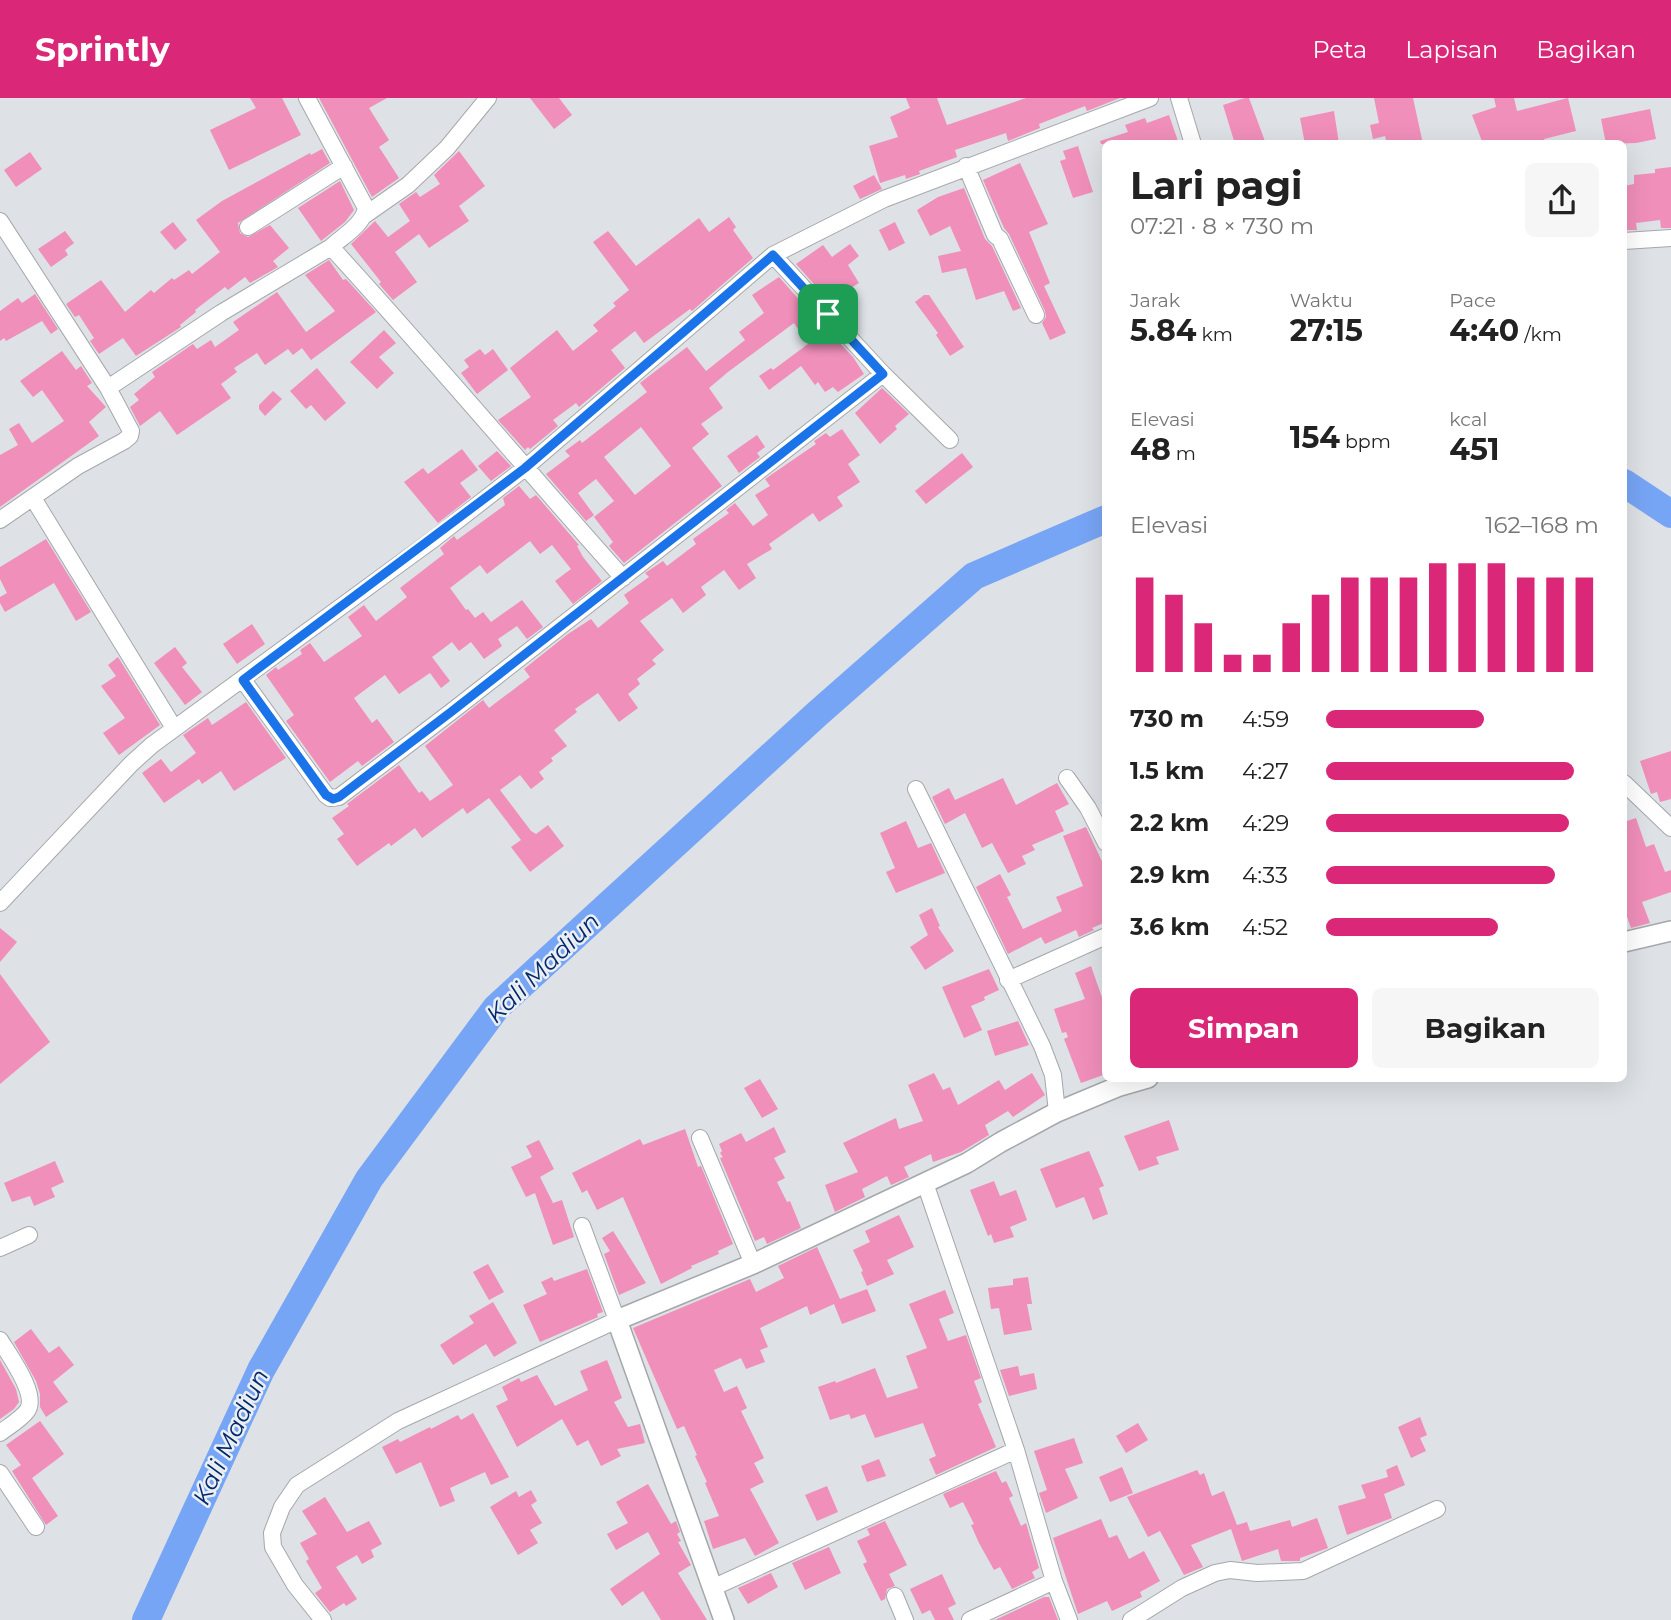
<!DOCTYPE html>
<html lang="id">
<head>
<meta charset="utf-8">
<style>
	:root { --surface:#fff; --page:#f6f6f6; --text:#222; --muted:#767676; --accent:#db2777 }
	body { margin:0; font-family:Montserrat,sans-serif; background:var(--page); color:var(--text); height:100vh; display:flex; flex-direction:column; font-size:26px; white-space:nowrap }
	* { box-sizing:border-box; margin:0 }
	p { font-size:23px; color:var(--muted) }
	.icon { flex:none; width:38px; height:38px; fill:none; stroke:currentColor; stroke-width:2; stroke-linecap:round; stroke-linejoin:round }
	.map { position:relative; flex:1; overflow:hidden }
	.details { position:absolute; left:1102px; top:42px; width:525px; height:942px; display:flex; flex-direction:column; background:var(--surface); border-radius:10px; box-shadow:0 7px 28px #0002 }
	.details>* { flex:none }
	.pin { position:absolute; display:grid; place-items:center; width:60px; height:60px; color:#fff; margin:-30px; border-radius:14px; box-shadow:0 4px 10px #0006 }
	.round { display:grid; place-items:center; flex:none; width:74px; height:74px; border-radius:10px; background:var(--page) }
	.headline { display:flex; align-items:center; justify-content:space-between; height:119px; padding:0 28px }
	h1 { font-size:38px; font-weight:700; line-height:52px }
	.figures { display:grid; grid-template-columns:repeat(3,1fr); gap:10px; height:119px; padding:7px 28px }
	.figures div { display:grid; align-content:center }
	.figures b { font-size:30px; font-weight:700 }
	.figures small { font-size:19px; font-weight:400 }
	.figures p { font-size:19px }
	.chart { height:196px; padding:14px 28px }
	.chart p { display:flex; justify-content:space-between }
	.chart svg { width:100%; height:126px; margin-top:7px; stroke:var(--accent); stroke-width:6 }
	.action { display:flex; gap:14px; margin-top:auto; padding:14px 28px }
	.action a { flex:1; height:80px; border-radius:10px; background:var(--accent); color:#fff; font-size:28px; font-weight:700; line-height:80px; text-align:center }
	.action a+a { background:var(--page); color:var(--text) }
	ul { padding:0 28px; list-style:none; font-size:23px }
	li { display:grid; grid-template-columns:112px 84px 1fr; align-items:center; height:52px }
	li i { height:18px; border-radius:9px; background:var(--accent) }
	header { display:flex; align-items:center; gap:42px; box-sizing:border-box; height:98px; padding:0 35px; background:var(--accent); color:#fff }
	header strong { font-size:33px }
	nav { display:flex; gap:38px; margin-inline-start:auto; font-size:24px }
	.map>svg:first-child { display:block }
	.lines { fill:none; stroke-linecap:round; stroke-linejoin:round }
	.river { stroke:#77a5f5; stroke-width:28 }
	.building { fill:#f08fba; fill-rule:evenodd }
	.minor-casing { stroke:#a5a8ab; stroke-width:18 }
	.tertiary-casing { stroke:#a5a8ab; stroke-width:22 }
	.minor { stroke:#fff; stroke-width:16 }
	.tertiary { stroke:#fff; stroke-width:19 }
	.route-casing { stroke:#fff; stroke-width:14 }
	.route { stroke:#1a73e8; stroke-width:9 }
	.labels { text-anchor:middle; stroke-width:5; stroke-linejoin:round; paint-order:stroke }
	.water-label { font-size:24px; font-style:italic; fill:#02296d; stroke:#ebeff2 }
</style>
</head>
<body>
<header>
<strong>Sprintly</strong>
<nav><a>Peta</a><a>Lapisan</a><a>Bagikan</a></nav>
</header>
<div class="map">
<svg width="1671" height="1522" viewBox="0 0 1671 1522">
	<rect width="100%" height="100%" fill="#dee1e5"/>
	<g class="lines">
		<path class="river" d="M1624,385L1671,416
			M146,1522L261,1272L369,1081L496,910L817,616L974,478L1106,421"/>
	</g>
	<path class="building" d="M250,0H282L301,37L229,72L210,32L256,10Z
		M319,0H387L369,10L389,42L379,49L399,80L372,99Z
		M530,0H559L572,17L554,31Z
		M906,0H937L947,27L1026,0H1120L1087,13L1085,8L1039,26L1040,30L1008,43L1006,35L955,52L957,59L919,73L920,76L906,81L905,77L880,85L869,48L898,39L890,19L910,10Z
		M1245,0H1249L1266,46H1235L1223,7Z
		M1374,0H1413L1423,46H1387L1385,38L1373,41L1370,27L1379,25Z
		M1494,0H1514L1517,13L1568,0L1576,33L1544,41L1546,46H1483L1472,17L1496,9Z
		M1650,11L1656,41L1636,45L1606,46L1601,21Z
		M1334,13L1339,46H1305L1300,20Z
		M1169,17L1179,46H1101L1100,43L1128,34L1125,27L1145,20L1147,25Z
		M1078,48L1093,94L1073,100L1060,63L1066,61L1063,53Z
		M322,51L330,65L238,125L240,135L248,139L270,127L289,150L273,163L278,169L250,185L245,179L228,192L225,189L195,212L196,214L180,227L181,229L136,258L123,240L99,256L90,243L94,240L79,217L75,219L66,206L101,182L125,214L151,192L154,195L172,180L174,182L189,172L192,176L220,154L196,122L222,103L310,55L311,57Z
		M459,53L485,88L459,108L469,123L429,150L419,136L395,154L417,184L393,202L379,186L381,184L351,146L375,123L388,139L410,123L399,106L416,94L420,99L440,86L434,77Z
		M30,54L42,71L16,89L4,72Z
		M1020,65L1048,126L1029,134L1050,185L1044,188L1066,235L1050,242L1042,225L1046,219L1045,213L1009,136L1004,130L983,82Z
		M1671,69V130H1661L1660,122L1636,125L1637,132H1624V88L1634,86V77L1655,75V71Z
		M874,77L882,91L860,101L853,88Z
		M340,83L354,112L345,124L321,143L298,110Z
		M964,90L985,141L992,148L1021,210L1013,213L1004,193L976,202L966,170L942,175L938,158L961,153L950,128L930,138L917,112L938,99Z
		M729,119L736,129L733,132L753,160L692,213L690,211L644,245L635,233L611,252L625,270L579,309L576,305L553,322L558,328L530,351L528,349L525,352L498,322L531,299L510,270L557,232L573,253L598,233L593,227L616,208L613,205L629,192L593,144L608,133L636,168L699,120L709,134Z
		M173,124L187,142L175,152L160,134Z
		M895,124L905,145L889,153L879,132Z
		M65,133L74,145L65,152L68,157L51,169L38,151Z
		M850,146L859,158L848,167L859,185L829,203L796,166L823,147L832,159Z
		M329,162L343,182L346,181L376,214L311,262L302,250L293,257L288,251L265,267L257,255L234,270L237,274L221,286L231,300L177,337L160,313L140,328L130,309L139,302L134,296L155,279L152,274L193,246L197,251L211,242L215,249L239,232L233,224L277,194L306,234L335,213L305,177Z
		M779,179L836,243L837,242L853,259L864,276L838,294L833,289L825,294L818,284L815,287L801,268L769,292L759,278L771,270L773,272L808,246L794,225L728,274L709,290L723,310L701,326L709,336L692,350L722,388L624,465L609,448L613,444L594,419L614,403L596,381L578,395L594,417L586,423L546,376L570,358L565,353L580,342L582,345L647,294L640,285L687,249L706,273L745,242L739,234L764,215L752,197ZM641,329L671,368L635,397L604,359Z
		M35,196L58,231L51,236L42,223L6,243L4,240L0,243V213L18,200L22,205Z
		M924,197H929L964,249L950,258L936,237L938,235L915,204Z
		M384,232L396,245L379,259L394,275L377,291L350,264Z
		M480,251L485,257L493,251L508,272L477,296L461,275L469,269L464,262Z
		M62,253L76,272L81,268L92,285L87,288L106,309L89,324L99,338L0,409V357L18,347L9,331L19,325L32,345L64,323L42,292L33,299L20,283Z
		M317,270L346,305L325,323L311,307L306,311L290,293Z
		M882,290L909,316L895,328L897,331L880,346L855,315Z
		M273,293L282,301L265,318L259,311V307Z
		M842,331L860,357L848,366L860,384L837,399L843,408L819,424L813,415L769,446L772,451L747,466L756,480L739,492L724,472L701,489L706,497L683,515L672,500L640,523L664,552L652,562L656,566L637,581L640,586L628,596L638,610L619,624L598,595L575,611L577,614L554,632L567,648L551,660L553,663L539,674L544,681L531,691L520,677L500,692L531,733L536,736L548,727L564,748L530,774L511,749L521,742L489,700L467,716L463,710L422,740L415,730L391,748L389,745L357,768L337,741L344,736L332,720L349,708L347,706L399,667L419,695L422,693L430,703L453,687L425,648L483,602L489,610L530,579L524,571L568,536L591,521L598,530L629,505L624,497L649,479L645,475L663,463L667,468L696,446L693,441L729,415L726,412L735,405L753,428L768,417L755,397L770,388L765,381L816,346L814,343L826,335L830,339Z
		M757,337L765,349L757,355L760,359L739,375L727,358Z
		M462,351L478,372L460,385L471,399L438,425L404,384L423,370L428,376Z
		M497,353L511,368L491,383L478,368Z
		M962,355L973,369L926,406L915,393Z
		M519,388L530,401L536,397L579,447L577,448L583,459L602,483L573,506L555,483L571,471L552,447L540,456L530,443L487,476L480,467L450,490L466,512L468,511L475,520L483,514L491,524L522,502L543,529L527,541L517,528L498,541L502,548L484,561L471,544L459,553L452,544L432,559L450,583L441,590L430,575L399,596L385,577L354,600L372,625L377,621L394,644L362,668L358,663L330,684L286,623L294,617L266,577L276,569L278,572L302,556L300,552L310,545L324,564L362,538L348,519L364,507L376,523L407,499L400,490L444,456L440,450L454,438L457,442L505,407L503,400Z
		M46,441L91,514L76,523L54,485L5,514L0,505V499L7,495L0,481V469Z
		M252,526L265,546L237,566L223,546Z
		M175,549L187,565L182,569L202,594L185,607L154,565Z
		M118,559L160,627L119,657L103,635L125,620L101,588L116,578L108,567Z
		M246,604L286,660L234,693L221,673L202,686L199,681L164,705L142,675L161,661L171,674L196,655L183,637L208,620L212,627Z
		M1671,653V701L1660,704L1657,694L1651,696L1640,663Z
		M1003,680L1016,707L1057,685L1069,706L1055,713L1064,733L1032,747L1035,752L1022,758L1026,766L1008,775L992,745L982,750L965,715L945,726L932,699L949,690L955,702Z
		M1636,720L1646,749L1654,746L1665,774L1671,772V794L1642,804L1650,825L1631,830L1624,810V724Z
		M906,723L918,750L931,745L945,775L896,795L886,774L895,770L880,735Z
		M1086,729L1106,772V824L1092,830L1094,832L1079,839L1076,832L1045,846L1041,839L1008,856L976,789L1000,776L1011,797L1007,799L1023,831L1062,813L1056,799L1083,788L1063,738Z
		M932,810L940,828L938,829L954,853L925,872L910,849L928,837L919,817Z
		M0,830L17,844L0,864Z
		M1091,868L1106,911V976L1081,985L1064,941L1068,939L1066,934L1062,935L1054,911L1085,901L1075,875Z
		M989,871L999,892L984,899L985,902L971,908L982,932L964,940L942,889Z
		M0,876L50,944L0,986Z
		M1018,923L1029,947L995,958L987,933Z
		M934,975L943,992L950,989L958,1007L999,982L1005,992L1032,975L1045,997L1013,1019L1008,1013L985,1027L989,1037L961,1054L933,1064L931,1056L904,1069L909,1079L891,1087L887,1078L862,1091L865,1099L835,1114L825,1087L858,1074L843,1045L896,1020L899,1031L923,1023L908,987Z
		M760,981L778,1011L762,1020L744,990Z
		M1169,1022L1179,1052L1156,1059L1159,1066L1139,1073L1124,1038Z
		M774,1029L786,1054L774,1060L785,1080L777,1084L787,1104L790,1103L801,1130L767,1146L764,1139L755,1143L720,1060L723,1059L720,1055L722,1053L719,1046L741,1035L746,1044Z
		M685,1031L698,1069L701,1068L733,1146L718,1153L719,1156L691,1168L692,1170L661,1186L623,1099L597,1112L587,1092L582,1095L572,1075L640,1041L643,1047Z
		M539,1042L554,1071L540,1079L553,1105L562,1102L574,1139L553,1147L535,1095L526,1099L511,1069L532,1059L526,1048Z
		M1089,1053L1104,1088L1099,1090L1108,1116L1093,1122L1084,1099L1056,1110L1040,1071Z
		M55,1063L64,1084L51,1090L55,1099L34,1108L30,1098L12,1104L4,1085Z
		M994,1083L1000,1098L1016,1092L1027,1122L1010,1129L1014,1139L994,1145L991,1136L988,1138L970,1092Z
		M899,1117L914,1149L887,1162L894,1176L867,1188L861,1174L863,1173L853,1152L870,1144L865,1133Z
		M613,1133L646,1185L619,1197L604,1156L610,1153L602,1140Z
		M817,1149L840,1201L867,1191L876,1213L842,1226L834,1206L810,1217L807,1208L760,1230L768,1249L760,1252L765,1264L746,1271L741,1260L714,1272L724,1294L737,1288L747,1310L741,1313L764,1360L754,1365L764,1384L750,1391L779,1445L755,1458L745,1440L713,1451L704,1423L719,1418L705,1385L707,1384L695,1358L697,1357L684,1328L677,1331L633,1230L750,1181L756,1194L784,1180L778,1168Z
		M488,1166L504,1194L489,1202L473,1174Z
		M587,1171L603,1214L597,1216L598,1219L540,1244L523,1207L547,1196L541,1184L552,1179L554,1183Z
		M1028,1179L1032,1206H1027L1032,1232L1004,1237L999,1210L991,1211L988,1190L1013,1187V1181Z
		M945,1192L954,1215L939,1221L948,1243L966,1237L981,1280L974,1283L982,1304L978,1306L996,1349L936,1377L929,1361L936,1358L923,1325L875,1340L865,1316L851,1321L849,1316L830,1322L818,1289L835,1283L836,1285L875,1270L887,1300L918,1290L906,1258L927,1250L909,1206Z
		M493,1204L517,1245L494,1259L486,1246L453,1267L440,1247L474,1225L469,1218Z
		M31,1231L49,1255L59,1248L74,1267L53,1284L68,1304L46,1319L40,1309V1296L36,1283L14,1244Z
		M0,1262L16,1291L19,1304L14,1311L0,1321Z
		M607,1262L622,1300L614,1304L628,1329L640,1326L645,1345L617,1351L621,1358L601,1368L588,1342L577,1348L562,1321L517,1349L496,1308L508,1302L502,1289L519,1280L521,1284L537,1277L555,1308L588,1292L580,1273Z
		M1018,1268L1020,1278L1034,1275L1037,1291L1009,1298L1000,1272Z
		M473,1315L509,1379L491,1387L485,1374L450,1390L455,1403L440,1409L421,1364L396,1376L382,1349L398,1341L400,1344L430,1329L431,1331L458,1317L461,1322Z
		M1420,1319L1427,1337L1420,1340L1426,1353L1411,1360L1398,1329Z
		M40,1323L64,1356L32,1380L58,1418L46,1427L12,1373L21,1367L6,1347Z
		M1138,1325L1148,1342L1126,1355L1116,1338Z
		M1074,1340L1083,1365L1065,1371L1078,1400L1046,1415L1039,1395L1047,1392L1034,1353Z
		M879,1361L886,1378L867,1384L861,1368Z
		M1397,1367L1405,1387L1384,1396L1392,1420L1347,1437L1338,1408L1366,1400L1361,1387L1388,1379L1386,1372Z
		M1122,1369L1133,1395L1110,1404L1099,1379Z
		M1197,1372L1200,1377L1204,1375L1212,1398L1224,1393L1237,1427L1247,1424L1250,1433L1290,1422L1292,1429L1317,1420L1328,1450L1300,1460V1463H1281L1278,1451L1242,1463L1231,1431L1191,1447L1203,1469L1184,1477L1160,1433L1148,1439L1127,1399Z
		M996,1373L1002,1385L1006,1383L1013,1398L1009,1400L1021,1428L1026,1425L1039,1470L1032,1474L1035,1480L1012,1491L1000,1469L994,1472L979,1445L971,1427L974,1426L963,1404L950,1410L943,1396Z
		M648,1386L671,1426L676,1423L680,1434L677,1436L681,1443L678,1444L691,1467L678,1475L707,1522H661L643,1493L622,1508L610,1491L660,1456L648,1434L616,1452L607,1436L628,1425L616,1404Z
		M827,1388L838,1414L817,1423L805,1397Z
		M531,1392L537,1403L531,1407L542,1425L530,1432L538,1445L518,1457L490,1409L516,1393L519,1399Z
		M325,1399L347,1434L369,1423L382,1446L371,1452L374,1459L362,1466L357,1457L336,1469L357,1501L346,1508L344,1505L330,1514L315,1495L322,1490L306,1463L309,1461L300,1445L317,1436L302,1413Z
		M1101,1421L1109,1440L1117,1437L1129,1461L1144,1453L1160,1483L1140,1494L1142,1499L1112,1513L1107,1503L1078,1516L1053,1440Z
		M885,1423L907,1467L889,1476L895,1488L887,1491L885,1501L881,1503L863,1466L867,1464L857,1443L870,1437L867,1431Z
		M829,1449L841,1475L805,1492L792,1465Z
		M771,1475L778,1489L748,1506L738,1490Z
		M942,1476L956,1506L948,1510L954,1522H935L930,1512L922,1516L910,1491Z
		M1044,1499H1049L1058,1522H995Z"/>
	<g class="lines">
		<defs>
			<path id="minor" d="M307,0L366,110C363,127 343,138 331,149C430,257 525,370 623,480
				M1179,0L1193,46
				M966,68L995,137L1000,141L1036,217
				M365,117L408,87L447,50L488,0
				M0,123L108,290L131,333L130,338L124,343L78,368L0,422
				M248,129L344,68
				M1624,143L1671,140
				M883,276L950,342
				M108,290L221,215L331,149
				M33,400L174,630
				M243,582L326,697L330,700L339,699L451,614L883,276L773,157
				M1067,680L1088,710L1106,745
				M1624,685L1671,730
				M916,691L1042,948L1053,977L1057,1014
				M0,805L131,666L152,647L435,440L525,370L773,157L884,101L1150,0
				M1008,882L1106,838
				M700,1040L753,1166
				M925,1085L1016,1352L1054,1483L1069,1522
				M0,1150L29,1137
				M0,1242C9,1257 39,1297 27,1313C20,1322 9,1328 0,1335
				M0,1375L36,1429
				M712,1490L1016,1352
				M895,1498L905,1522
				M323,1522L295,1487L273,1449L272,1435L282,1409L297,1387L398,1323L617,1222L582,1128
				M970,1522L1054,1483
				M1131,1522L1182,1490L1215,1475L1230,1472L1257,1475L1303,1473L1437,1411"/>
			<path id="tertiary" d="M1624,844L1671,833
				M724,1522L617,1222L753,1166L967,1065L1001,1044L1057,1014L1117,989L1148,980"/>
		</defs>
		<use href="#minor" class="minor-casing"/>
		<use href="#tertiary" class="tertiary-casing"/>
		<use href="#minor" class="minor"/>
		<use href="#tertiary" class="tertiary"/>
	</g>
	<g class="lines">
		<defs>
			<path id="route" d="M773,157L883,276L451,614L339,699L333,701L326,697L243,582L525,370Z"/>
		</defs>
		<use href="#route" class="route-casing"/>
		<use href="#route" class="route"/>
	</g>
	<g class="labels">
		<g class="water-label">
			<text transform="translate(543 870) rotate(-44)" y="8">Kali Madiun</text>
			<text transform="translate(231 1339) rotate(-65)" y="8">Kali Madiun</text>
		</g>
	</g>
</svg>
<div class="pin" style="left:828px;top:216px;background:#1e9e55"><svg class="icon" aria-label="arrive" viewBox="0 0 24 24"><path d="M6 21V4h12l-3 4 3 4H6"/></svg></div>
<section class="details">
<div class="headline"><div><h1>Lari pagi</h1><p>07:21 · 8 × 730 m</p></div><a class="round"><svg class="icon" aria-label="share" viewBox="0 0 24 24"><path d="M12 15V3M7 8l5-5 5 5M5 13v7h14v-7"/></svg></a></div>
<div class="figures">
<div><p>Jarak</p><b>5.84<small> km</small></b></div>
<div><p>Waktu</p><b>27:15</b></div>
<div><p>Pace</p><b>4:40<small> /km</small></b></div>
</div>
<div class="figures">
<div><p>Elevasi</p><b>48<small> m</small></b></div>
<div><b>154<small> bpm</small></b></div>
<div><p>kcal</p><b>451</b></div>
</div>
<div class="chart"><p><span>Elevasi</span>162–168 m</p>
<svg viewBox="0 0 160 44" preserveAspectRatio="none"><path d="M5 44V11M15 44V17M25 44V27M35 44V38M45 44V38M55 44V27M65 44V17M75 44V11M85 44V11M95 44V11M105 44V6M115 44V6M125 44V6M135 44V11M145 44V11M155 44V11"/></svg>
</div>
<ul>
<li><b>730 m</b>4:59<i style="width:58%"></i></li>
<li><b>1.5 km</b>4:27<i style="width:91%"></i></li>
<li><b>2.2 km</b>4:29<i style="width:89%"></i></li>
<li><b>2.9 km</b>4:33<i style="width:84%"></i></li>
<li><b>3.6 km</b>4:52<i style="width:63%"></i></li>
</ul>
<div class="action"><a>Simpan</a><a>Bagikan</a></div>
</section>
</div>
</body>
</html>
